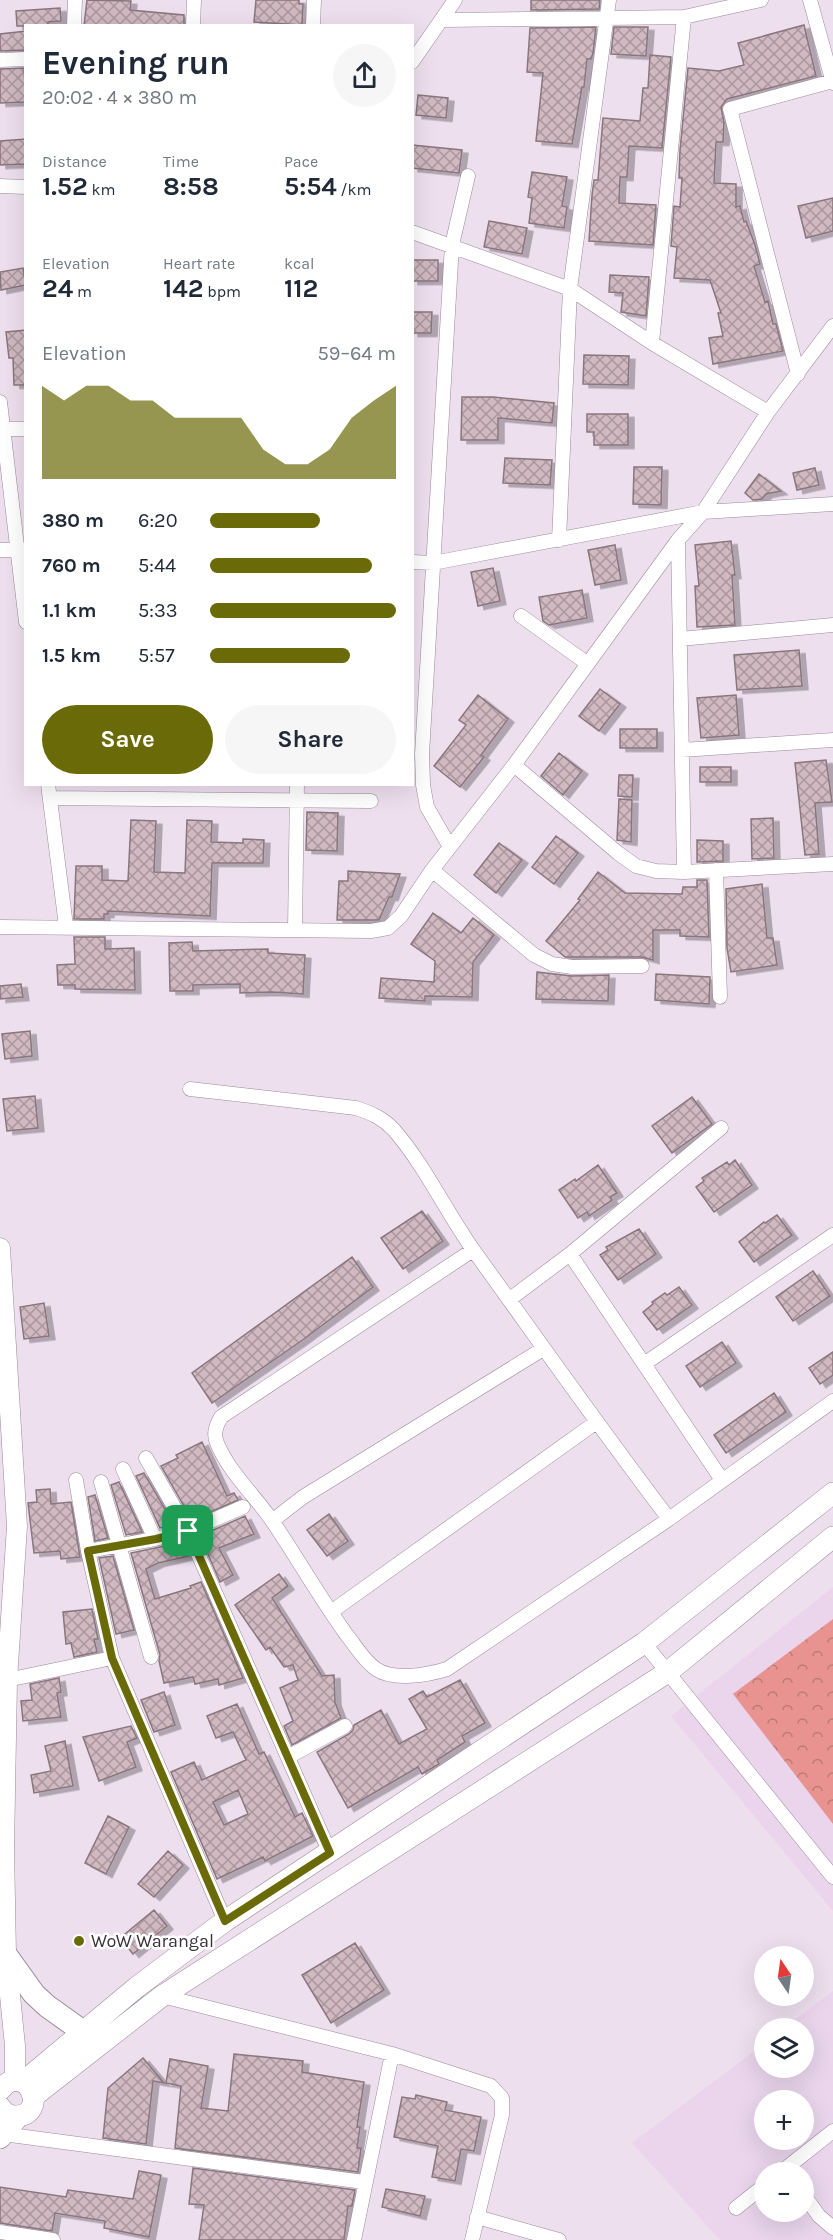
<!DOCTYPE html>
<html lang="en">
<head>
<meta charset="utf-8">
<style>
	:root { --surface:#fff; --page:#f6f6f7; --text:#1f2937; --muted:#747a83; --accent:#6a6a08 }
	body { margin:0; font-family:Karla,sans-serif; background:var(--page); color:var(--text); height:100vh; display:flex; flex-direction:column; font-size:22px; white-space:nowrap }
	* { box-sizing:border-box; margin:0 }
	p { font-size:20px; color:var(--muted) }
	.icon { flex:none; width:33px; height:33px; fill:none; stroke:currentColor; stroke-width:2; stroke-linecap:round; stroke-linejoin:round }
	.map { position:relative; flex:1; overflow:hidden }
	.panel { position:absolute; left:24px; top:24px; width:390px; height:762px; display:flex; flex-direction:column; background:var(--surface); border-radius:0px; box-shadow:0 6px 24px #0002 }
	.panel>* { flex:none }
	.needle { width:39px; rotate:347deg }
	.fabs { position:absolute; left:754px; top:1946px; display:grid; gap:12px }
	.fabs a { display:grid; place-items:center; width:60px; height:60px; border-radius:50%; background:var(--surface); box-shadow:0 6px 24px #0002; font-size:30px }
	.pin { position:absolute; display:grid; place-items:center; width:51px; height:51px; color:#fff; margin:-26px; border-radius:12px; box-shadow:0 3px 9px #0006 }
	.round { display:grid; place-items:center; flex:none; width:63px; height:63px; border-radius:32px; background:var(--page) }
	.headline { display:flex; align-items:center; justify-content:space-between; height:102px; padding:0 18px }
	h1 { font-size:33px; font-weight:700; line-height:45px }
	.metrics { display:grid; grid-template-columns:repeat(3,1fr); gap:9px; height:102px; padding:6px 18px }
	.metrics div { display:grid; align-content:center }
	.metrics b { font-size:26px; font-weight:700 }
	.metrics small { font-size:16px; font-weight:400 }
	.metrics p { font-size:16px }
	.chart { height:168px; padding:12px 18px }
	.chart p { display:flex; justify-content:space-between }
	.chart svg { width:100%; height:108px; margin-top:6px; fill:var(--accent); opacity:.7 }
	.button { display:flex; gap:12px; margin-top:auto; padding:12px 18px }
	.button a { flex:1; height:69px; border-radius:36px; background:var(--accent); color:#fff; font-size:24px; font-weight:700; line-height:69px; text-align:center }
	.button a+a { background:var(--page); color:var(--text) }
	ul { padding:0 18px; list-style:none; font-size:20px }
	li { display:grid; grid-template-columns:96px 72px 1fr; align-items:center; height:45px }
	li i { height:15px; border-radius:8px; background:var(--accent) }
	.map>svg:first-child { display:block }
	.built { fill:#ead5ec; fill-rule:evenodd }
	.forest { fill:url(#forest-crowns) }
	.building { fill:url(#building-cross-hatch); stroke:#8a767d; stroke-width:1.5; fill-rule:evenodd; filter:url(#shadow) }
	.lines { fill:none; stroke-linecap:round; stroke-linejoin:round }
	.minor-casing { stroke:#998a99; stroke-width:15 }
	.secondary-casing { stroke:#998a99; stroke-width:21 }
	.primary-casing { stroke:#998a99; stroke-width:22 }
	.trunk-casing { stroke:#998a99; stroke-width:24 }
	.minor { stroke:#fff; stroke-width:14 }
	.secondary { stroke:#fff; stroke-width:20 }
	.primary { stroke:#fff; stroke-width:21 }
	.trunk { stroke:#fff; stroke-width:22 }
	.route-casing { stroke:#fff; stroke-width:12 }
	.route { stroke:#6a6a08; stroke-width:8 }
	.poi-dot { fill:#6a6a08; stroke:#fff; stroke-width:2 }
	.labels { text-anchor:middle; stroke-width:5; stroke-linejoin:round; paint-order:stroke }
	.poi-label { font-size:18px; fill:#383238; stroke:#fff; text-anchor:start }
</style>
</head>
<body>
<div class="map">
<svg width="833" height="2240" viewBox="0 0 833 2240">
	<defs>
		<pattern id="forest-crowns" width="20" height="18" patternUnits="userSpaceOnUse" patternTransform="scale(1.5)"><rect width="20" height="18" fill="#e99390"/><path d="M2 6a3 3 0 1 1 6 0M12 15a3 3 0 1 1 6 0" fill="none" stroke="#be7977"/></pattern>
		<pattern id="building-cross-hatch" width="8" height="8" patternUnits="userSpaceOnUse" patternTransform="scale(1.5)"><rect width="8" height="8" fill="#d0b9c1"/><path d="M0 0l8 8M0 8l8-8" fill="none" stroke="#aa979e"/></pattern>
		<filter id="shadow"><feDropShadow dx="6" dy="3.5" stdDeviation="0" flood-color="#0004"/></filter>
	</defs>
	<rect width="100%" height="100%" fill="#eedfef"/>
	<path class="built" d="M833,1587V1911L671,1716Z
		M833,1991V2240H720L632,2143L765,2043V2067H804V2028H784ZM765,2100H804V2139H765ZM765,2172H804V2211H765Z"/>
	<path class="forest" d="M833,1619V1824L733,1694Z"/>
	<path class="building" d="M87,0L131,1L130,10L184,15V26H84Z
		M256,0H299V4H303L302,25L254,22Z
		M531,0H600L599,9L531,10Z
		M60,8L61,21L48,22V26H17L16,11Z
		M804,25L816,76L727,99L721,107L724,123L723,142H716L714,183L736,184V207L740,206L744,222L746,221L755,245L760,264L754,266L765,302L768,301L773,324H776L783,351L713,364L709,338L723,336L718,313H721L710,280L674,278L677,247L671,246L674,206L680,207L682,178H679L680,150L688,68L719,71L744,65L738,43Z
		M596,27L593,53L591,59H587L584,87H582L572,144L536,141L543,73L527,72L530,28Z
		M614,27H648L646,56L611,54Z
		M26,31V50L0,51V34Z
		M650,55L671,57L662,148L629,146L627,177H620L619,203L656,205L653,245L589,241L592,195L594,180H598L603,118L640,121L643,88H648Z
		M24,68L26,102L0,103V69Z
		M418,95L448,98L446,118L416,115Z
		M26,139V164L0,165V141Z
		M412,145L462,150L459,173L412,168Z
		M532,172L567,177L562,206L567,207L564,228L529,223L532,198L528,197Z
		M833,198V231L806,238L798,206Z
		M489,221L527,228L522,254L484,247Z
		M412,260H438V281H412Z
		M23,268L26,285L1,290L0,272Z
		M610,275L649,277L646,316L621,312L623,293L609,292Z
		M412,312H432L431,333H412Z
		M26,330V385H14L13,358H9L6,332Z
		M584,355L629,356L628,385L583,384Z
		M462,397H493L554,403L552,423L498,418V440H461Z
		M587,414H628V445H594V432H587Z
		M505,458L552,460L550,485L503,483Z
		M634,467H662L661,505L633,504Z
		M815,468L819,485L797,490L793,473Z
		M759,474L781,491L766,494L762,499L753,500L745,493Z
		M731,541L735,575H732L735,625L697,627L695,586H699L695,545Z
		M615,545L621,580L595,585L588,550Z
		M493,568L500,601L478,606L471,572Z
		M582,590L587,618L549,625L543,621L539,597Z
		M799,650L802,686L737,690L734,655Z
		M600,689L620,704L599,731L579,716Z
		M478,695L508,719L481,755L484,757L460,787L434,766L466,725L459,720Z
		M736,695L739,735L701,738L697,698Z
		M620,729H657V748H620Z
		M559,753L582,771L563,795L541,776Z
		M826,760L832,802L815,803L819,854L805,855L795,763Z
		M700,767H731V782H700Z
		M619,775H633L632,797L618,796Z
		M619,799L632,800L631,842L617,840Z
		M307,812L338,813L337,851L306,850Z
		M773,818L774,858L752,859L751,819Z
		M131,820L156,821L154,872L185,873L187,820L212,821L211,842L243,843V839L264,840L263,863H212L210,916L108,911V914H104V919H74L76,866H102V880L128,881Z
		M556,836L578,853L554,884L532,867Z
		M697,840L723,841V861L697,862Z
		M499,843L522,860L496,893L474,875Z
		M348,871L400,874L392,897H389L379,920H337L339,881H348Z
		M598,872L625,893L682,894L683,887H697V880H707L709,937L680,936V930H653V960L642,957H565L546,941L580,900L578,899Z
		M762,884L767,938H773L777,965L731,972L727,948L726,889Z
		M433,913L461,933L473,918L494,935L473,962L472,997L425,996V1001L379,998L381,978L434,982L435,961L411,944Z
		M74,937H105V949L134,948L135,990L75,989V985H58L57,965L75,964Z
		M192,942L193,951L268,949V953L305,955L303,994L273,992L240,993V984L193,985V991H170L169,943Z
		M537,972L572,976L609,975L608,1001L536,999Z
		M656,974L710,977L709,1004L655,1000Z
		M21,984L23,997L0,999V986Z
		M30,1031L32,1056L5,1059L2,1034Z
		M35,1096L38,1128L7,1131L3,1099Z
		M692,1097L712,1124L672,1153L652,1126Z
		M735,1160L752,1185L714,1212L696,1187L704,1181L702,1178L727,1162L729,1165Z
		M598,1165L617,1193L610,1197L612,1200L589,1216L587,1212L578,1218L559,1190L575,1179L576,1181Z
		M422,1211L443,1241L403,1269L381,1238Z
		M777,1215L792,1235L754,1262L739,1242L764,1222L765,1223Z
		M639,1229L656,1254L618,1280L600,1255L608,1250L606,1247Z
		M352,1257L373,1287L304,1339L212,1403L192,1373Z
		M813,1271L830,1296L793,1321L776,1297Z
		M679,1287L692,1305L657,1330L643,1312L653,1304L652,1302L665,1293L667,1295Z
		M44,1303L49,1336L24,1339L20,1307Z
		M722,1342L736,1363L700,1387L686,1366Z
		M833,1352V1375L820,1384L809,1368Z
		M774,1393L786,1412L726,1453L714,1435Z
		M202,1442L227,1496L234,1493L238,1500L192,1520L161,1466L178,1458L176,1455Z
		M144,1473L174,1525L160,1528L136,1476Z
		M119,1482L142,1532L126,1535L111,1485Z
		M50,1489L51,1504L71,1502L80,1557L61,1559L60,1551L34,1553L28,1503L37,1502L36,1490Z
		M95,1495L108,1538L95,1541L88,1497Z
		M329,1514L348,1541L327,1556L307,1530Z
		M245,1516L254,1534L219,1548L233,1575L220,1582L200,1536Z
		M183,1542L189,1556L158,1563L146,1569L155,1599L191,1588L190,1586L201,1582L243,1678L219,1685L218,1679L195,1684L193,1677L164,1683L159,1661L160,1655L131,1553Z
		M113,1556L134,1630L116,1634L99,1558Z
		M279,1574L288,1586L272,1598L322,1676L334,1675L335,1702L341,1718L292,1745L284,1726L293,1721L280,1688L298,1680L293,1665L284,1667L270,1647L266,1650L235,1605Z
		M92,1609L98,1639H94L97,1652L74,1657L71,1643L66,1644L63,1612Z
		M59,1678L61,1692L57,1693L61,1717L23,1721L21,1701L32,1700L30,1684Z
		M460,1680L485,1723L462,1736L465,1742L437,1760L439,1764L432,1768L422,1774L418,1767L348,1808L317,1752L349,1734L353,1730L354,1725L381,1710L399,1744L427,1729L409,1699L423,1691L427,1697Z
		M164,1692L175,1725L154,1732L141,1700Z
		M237,1704L259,1754L264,1752L295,1817L302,1813L313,1836L265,1861L263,1857L217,1879L171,1772L194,1762L202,1780L246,1760L233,1732L216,1738L207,1716ZM238,1790L248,1814L224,1825L213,1802Z
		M131,1726L137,1738L127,1742L136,1767L99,1781L83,1737Z
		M65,1741L73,1786L34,1793L31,1775L51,1771L45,1746Z
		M108,1816L129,1827L106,1874L85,1863Z
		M168,1851L183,1865L154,1897L138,1884Z
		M154,1910L167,1926L133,1954L120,1938Z
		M355,1943L384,1990L331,2023L302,1975Z
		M234,2054L303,2061L302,2072L364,2082L357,2127H360L357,2148H361L358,2172L175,2148L181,2086L166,2083L170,2059L208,2066L201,2108L228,2111Z
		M143,2058L164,2083L153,2081L146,2144L103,2138L108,2088Z
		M416,2095L447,2102L445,2110L481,2117L474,2151L461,2149L455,2181L432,2177L438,2146L394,2137L402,2097L415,2099Z
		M193,2168L355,2190L352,2206H348L344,2240H199L204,2205L189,2204Z
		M139,2171L161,2175L149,2237L104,2228L105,2221L55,2213L52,2231L0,2223V2187L66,2197L68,2190L133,2199Z
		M386,2189L425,2196L420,2216L382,2207Z"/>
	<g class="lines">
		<defs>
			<path id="minor" d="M810,0L833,83
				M442,20L684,17L761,0
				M74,26L75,0
				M193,26L194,0
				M313,26L314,0
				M0,60L26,59
				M412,62L455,0
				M0,186L26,187
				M412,232L570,289L652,343L768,412
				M652,343L684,17
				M798,374L730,109L833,81
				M0,402L26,622
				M3,429H26
				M559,540L570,289L609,0
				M678,540L684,872
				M0,550H26
				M412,562L433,563L703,512L833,504
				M521,616L588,664
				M680,639L833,625
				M682,750L833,740
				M514,765L618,853L636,866L656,871L684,872L833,864
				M48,784L66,926
				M50,798L371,801
				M450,847L427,807L423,785L422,754L452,245L468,176
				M432,870L534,955L552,964L572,967L642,966
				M716,870L720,997
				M0,927L371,931L388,928L401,916L432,870L514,765L678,540L703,512L768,412L833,326
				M295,930L297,784
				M190,1089L356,1108C371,1113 383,1118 394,1130C426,1167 446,1212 474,1251C539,1341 602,1431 669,1519
				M473,1250L221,1417C216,1426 213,1434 217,1443C228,1471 256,1497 273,1522C298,1559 320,1598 346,1634C355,1645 363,1660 376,1669C393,1681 428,1675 447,1669L669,1519L833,1401
				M570,1254L722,1480
				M510,1299L570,1254L721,1128
				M644,1364L833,1235
				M146,1458L188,1531L330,1853
				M123,1469L155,1539
				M76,1480L88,1551L112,1658L225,1921
				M101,1482L151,1657
				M272,1521L303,1497L543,1349
				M88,1551L155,1539L188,1531L243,1507
				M331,1612L595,1423
				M644,1643L833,1877
				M0,1683L7,1680L112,1658
				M288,1757L345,1726
				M162,1996L392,2054L491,2086L502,2098V2115L472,2240
				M3,2134L364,2182
				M787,2172L785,2169L833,2131
				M804,2195L819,2216L833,2228
				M736,2208L765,2185
				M477,2217L559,2240
				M0,2232L53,2240
				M354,2240L392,2054"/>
			<path id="secondary" d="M0,1248L17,1526L7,1680L4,1849L6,1955L15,2046V2081"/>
			<path id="primary" d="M23,2082L137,1987L225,1921L644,1643L833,1493
				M0,2090C27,2058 51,2116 15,2116C9,2116 4,2113 0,2107
				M34,2096L162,1996L668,1672L833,1537
				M0,2138L18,2117"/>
			<path id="trunk" d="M6,1955L34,1994L47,2006L82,2031"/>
		</defs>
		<use href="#minor" class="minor-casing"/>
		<use href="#secondary" class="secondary-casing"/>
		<use href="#primary" class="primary-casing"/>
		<use href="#trunk" class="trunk-casing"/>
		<use href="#minor" class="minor"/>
		<use href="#secondary" class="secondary"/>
		<use href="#primary" class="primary"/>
		<use href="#trunk" class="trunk"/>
	</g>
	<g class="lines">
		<defs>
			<path id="route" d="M188,1531L330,1853L225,1921L112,1658L88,1551L156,1539Z"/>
		</defs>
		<use href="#route" class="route-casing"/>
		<use href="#route" class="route"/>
	</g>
	<circle class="poi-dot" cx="79" cy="1941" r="6"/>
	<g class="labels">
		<g class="poi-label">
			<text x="91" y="1947">WoW Warangal</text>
		</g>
	</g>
</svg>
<div class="fabs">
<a><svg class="needle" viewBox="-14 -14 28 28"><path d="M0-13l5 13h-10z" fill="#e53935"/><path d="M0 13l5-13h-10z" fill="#747a83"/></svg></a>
<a><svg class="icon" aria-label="layers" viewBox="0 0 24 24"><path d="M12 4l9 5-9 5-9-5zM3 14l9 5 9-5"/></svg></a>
<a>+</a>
<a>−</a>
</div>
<div class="pin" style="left:188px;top:1531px;background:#1e9e55"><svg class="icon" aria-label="arrive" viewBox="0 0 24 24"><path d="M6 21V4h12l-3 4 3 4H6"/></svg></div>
<section class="panel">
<div class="headline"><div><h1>Evening run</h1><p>20:02 · 4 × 380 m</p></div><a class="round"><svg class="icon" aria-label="share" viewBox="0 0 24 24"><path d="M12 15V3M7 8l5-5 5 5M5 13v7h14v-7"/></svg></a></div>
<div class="metrics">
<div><p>Distance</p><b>1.52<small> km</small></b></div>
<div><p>Time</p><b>8:58</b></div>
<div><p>Pace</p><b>5:54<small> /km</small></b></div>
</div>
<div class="metrics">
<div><p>Elevation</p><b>24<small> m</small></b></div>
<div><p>Heart rate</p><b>142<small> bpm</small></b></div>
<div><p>kcal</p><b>112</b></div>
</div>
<div class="chart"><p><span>Elevation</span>59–64 m</p>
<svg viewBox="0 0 160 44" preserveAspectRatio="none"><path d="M0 44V6L10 12L20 6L30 6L40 12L50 12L60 19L70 19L80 19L90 19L100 32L110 38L120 38L130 32L140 19L150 12L160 6V44z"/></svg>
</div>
<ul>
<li><b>380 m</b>6:20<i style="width:59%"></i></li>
<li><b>760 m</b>5:44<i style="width:87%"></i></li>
<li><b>1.1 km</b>5:33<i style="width:100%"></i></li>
<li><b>1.5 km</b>5:57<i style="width:75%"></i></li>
</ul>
<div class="button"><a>Save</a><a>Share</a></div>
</section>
</div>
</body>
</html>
